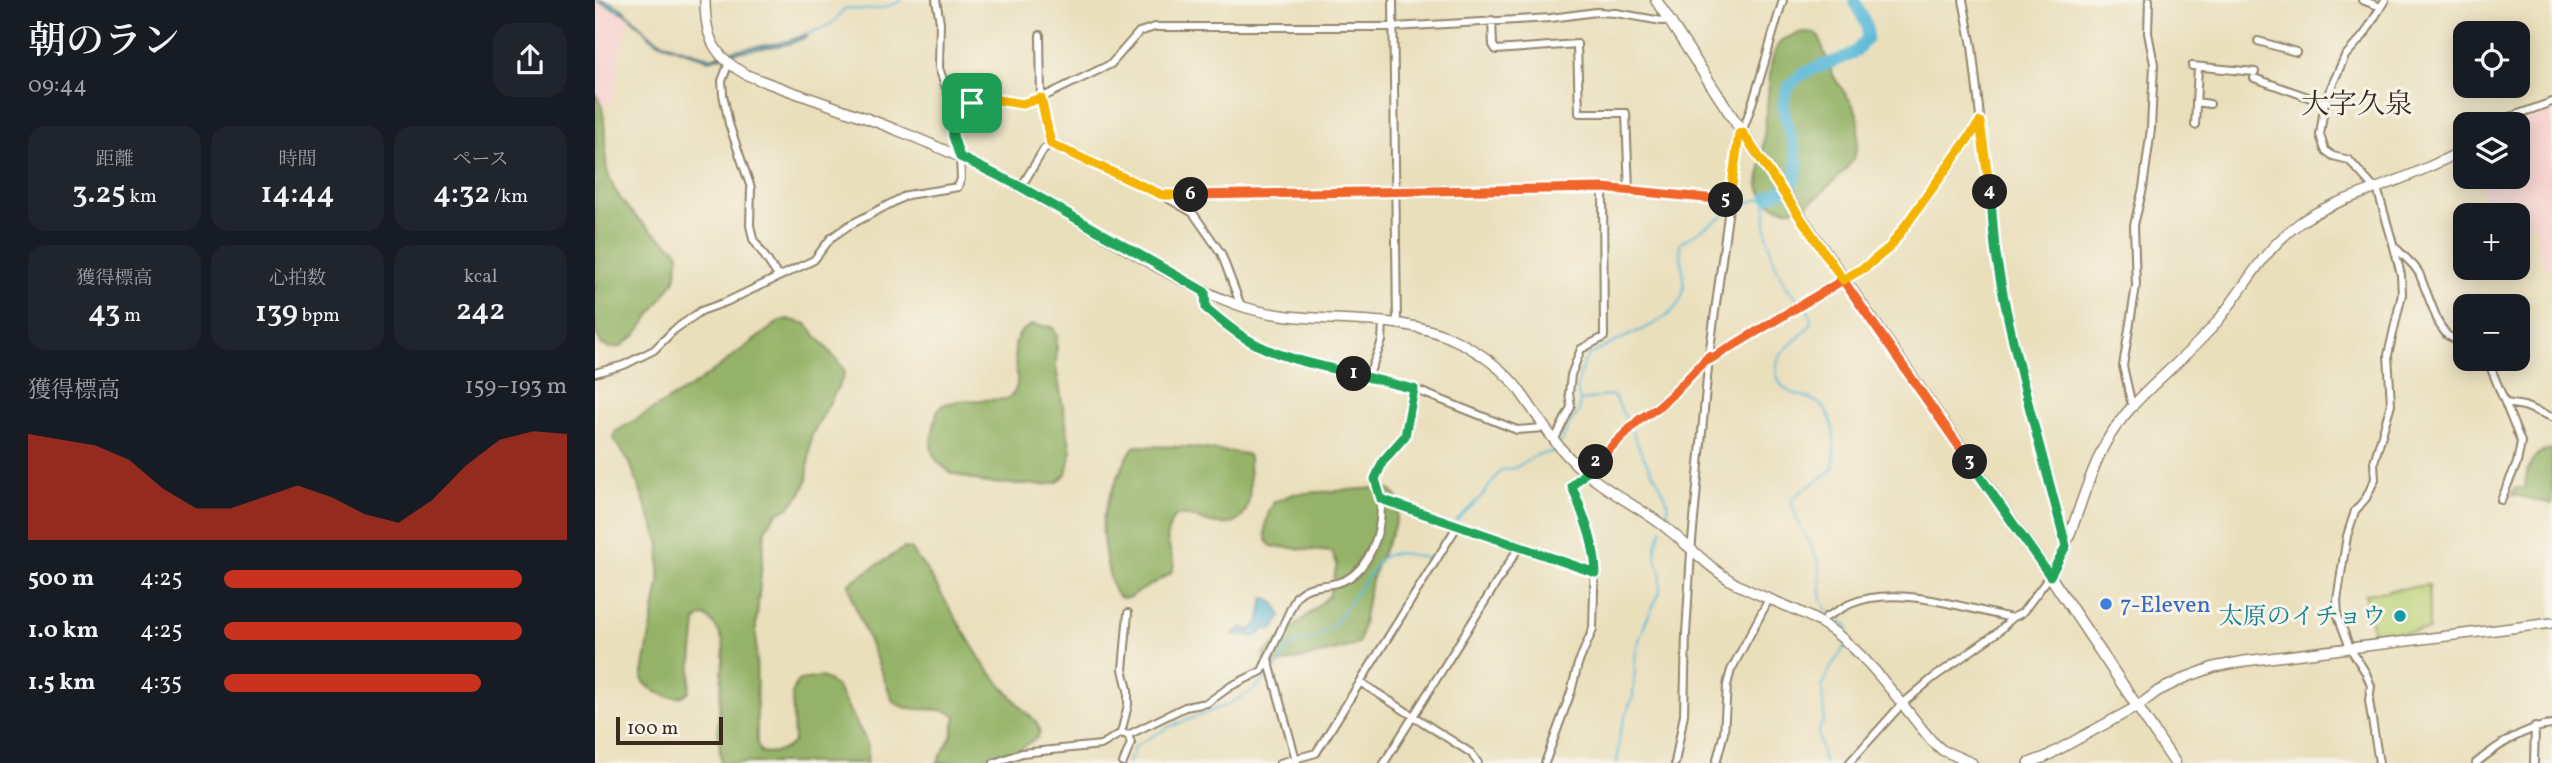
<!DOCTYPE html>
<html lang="ja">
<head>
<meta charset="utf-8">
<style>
	:root { --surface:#171b24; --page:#20242c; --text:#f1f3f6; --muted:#9ea1a6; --accent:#c8321e }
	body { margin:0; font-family:Vollkorn,"Noto Serif JP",serif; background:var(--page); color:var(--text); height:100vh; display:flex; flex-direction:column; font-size:26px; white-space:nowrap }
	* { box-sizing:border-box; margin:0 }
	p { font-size:23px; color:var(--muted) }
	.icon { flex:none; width:38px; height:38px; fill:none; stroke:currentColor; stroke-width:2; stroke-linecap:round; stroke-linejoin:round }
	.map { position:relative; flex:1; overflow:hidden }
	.sheet { display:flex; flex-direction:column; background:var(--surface); width:595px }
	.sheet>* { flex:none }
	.tools { position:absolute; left:1858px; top:21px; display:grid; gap:14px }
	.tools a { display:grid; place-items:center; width:77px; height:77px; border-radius:14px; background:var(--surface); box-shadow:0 4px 18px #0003; font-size:35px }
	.scale { position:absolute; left:21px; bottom:18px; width:107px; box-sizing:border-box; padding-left:7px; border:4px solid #3b2a1e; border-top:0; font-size:19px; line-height:24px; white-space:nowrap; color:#3b2a1e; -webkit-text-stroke:5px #f7f3e8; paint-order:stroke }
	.pin { position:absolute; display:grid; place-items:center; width:60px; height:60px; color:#fff; margin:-30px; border-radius:14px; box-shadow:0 4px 10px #0006 }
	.km { position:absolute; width:35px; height:35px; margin:-18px; border-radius:50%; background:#222; color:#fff; font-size:19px; line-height:35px; text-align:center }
	.round { display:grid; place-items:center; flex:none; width:74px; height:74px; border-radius:21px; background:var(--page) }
	.headline { display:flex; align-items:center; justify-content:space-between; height:119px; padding:0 28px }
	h1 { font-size:38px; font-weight:600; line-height:52px }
	.metrics { display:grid; grid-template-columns:repeat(3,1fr); gap:10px; height:119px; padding:7px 28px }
	.metrics div { display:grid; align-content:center; border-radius:18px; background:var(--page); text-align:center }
	.metrics b { font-size:30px; font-weight:600 }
	.metrics small { font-size:19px; font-weight:400 }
	.metrics p { font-size:19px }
	.chart { height:196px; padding:14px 28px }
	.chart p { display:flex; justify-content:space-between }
	.chart svg { width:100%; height:126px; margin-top:7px; fill:var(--accent); opacity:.7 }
	ul { padding:0 28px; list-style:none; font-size:23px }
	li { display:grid; grid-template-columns:112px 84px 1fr; align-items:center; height:52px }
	li i { height:18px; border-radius:9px; background:var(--accent) }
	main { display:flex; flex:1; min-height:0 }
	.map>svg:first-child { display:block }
	.built { fill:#f7d0ce }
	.green { fill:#bbd176; stroke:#7b7e4a; stroke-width:2 }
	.forest { fill:#94b367; stroke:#686e42; stroke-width:2 }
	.water { fill:#59b9d8; stroke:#4a727b; stroke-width:2 }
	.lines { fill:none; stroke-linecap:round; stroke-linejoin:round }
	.stream { stroke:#59b9d8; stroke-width:2 }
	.river { stroke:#59b9d8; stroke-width:12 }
	.street-casing { stroke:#92846c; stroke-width:10 }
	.secondary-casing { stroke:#92846c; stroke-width:12 }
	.primary-casing { stroke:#92846c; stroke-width:13 }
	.street { stroke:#fff; stroke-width:6 }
	.secondary { stroke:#fff; stroke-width:9 }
	.primary { stroke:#fff; stroke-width:10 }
	.split-1-casing { stroke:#fff; stroke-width:14 }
	.split-2-casing { stroke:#fff; stroke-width:14 }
	.split-3-casing { stroke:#fff; stroke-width:14 }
	.split-4-casing { stroke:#fff; stroke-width:14 }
	.split-5-casing { stroke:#fff; stroke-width:14 }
	.split-6-casing { stroke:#fff; stroke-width:14 }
	.split-7-casing { stroke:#fff; stroke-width:14 }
	.split-1 { stroke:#22a559; stroke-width:9 }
	.split-2 { stroke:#22a559; stroke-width:9 }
	.split-3 { stroke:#f0652b; stroke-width:9 }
	.split-4 { stroke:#22a559; stroke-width:9 }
	.split-5 { stroke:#f5b400; stroke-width:9 }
	.split-6 { stroke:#f0652b; stroke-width:9 }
	.split-7 { stroke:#f5b400; stroke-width:9 }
	.shop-dot { fill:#3f7fe0; stroke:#f7f3e8; stroke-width:2.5 }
	.culture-dot { fill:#0f9aa8; stroke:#f7f3e8; stroke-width:2.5 }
	.labels { text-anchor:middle; stroke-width:6; stroke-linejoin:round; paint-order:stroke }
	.shop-label { font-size:24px; fill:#366cbe; stroke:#f7f3e8; text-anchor:start }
	.culture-label { font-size:24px; fill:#0d838f; stroke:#f7f3e8; text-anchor:end }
	.quarter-label { font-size:28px; fill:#3b2a1e; stroke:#f7f3e8 }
</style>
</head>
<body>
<main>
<section class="sheet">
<div class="headline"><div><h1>朝のラン</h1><p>09:44</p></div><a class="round"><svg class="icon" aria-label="share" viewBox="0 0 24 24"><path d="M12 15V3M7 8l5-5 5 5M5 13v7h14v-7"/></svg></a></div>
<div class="metrics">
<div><p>距離</p><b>3.25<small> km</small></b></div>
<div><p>時間</p><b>14:44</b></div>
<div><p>ペース</p><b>4:32<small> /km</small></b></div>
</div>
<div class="metrics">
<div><p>獲得標高</p><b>43<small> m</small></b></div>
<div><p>心拍数</p><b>139<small> bpm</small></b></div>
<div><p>kcal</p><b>242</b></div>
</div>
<div class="chart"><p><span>獲得標高</span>159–193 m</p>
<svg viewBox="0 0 160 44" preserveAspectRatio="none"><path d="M0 44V7L10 9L20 11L30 16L40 26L50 33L60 33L70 29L80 25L90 29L100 35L110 38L120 30L130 18L140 9L150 6L160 7V44z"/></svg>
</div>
<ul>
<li><b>500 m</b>4:25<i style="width:87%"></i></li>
<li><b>1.0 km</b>4:25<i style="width:87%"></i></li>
<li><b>1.5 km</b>4:35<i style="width:75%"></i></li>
</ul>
</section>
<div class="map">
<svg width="1957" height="763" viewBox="0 0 1957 763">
	<rect width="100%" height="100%" fill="#f7f3e8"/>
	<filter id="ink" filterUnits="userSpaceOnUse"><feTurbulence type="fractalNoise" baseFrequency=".0143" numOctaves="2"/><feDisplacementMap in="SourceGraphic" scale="14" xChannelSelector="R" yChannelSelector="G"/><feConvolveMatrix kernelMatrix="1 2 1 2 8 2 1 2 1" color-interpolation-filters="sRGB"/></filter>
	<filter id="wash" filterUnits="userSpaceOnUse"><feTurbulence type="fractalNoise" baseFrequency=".00686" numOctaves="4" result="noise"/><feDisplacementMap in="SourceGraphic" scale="28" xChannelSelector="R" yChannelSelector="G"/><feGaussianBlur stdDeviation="1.57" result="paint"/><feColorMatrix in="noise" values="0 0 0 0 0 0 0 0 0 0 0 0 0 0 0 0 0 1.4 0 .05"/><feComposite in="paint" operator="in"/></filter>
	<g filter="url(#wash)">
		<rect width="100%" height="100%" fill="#eadfbb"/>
		<path class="built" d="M0,0L34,18L24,60L17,104L0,103Z
			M1957,108V284L1953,267L1949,266L1939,223L1923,232V215H1891L1885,177H1923V124Z"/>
		<path class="green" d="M1834,585V630L1779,636L1770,594Z"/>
		<path class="forest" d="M1208,32L1220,33L1224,37C1228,49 1232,61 1237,73C1243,87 1261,103 1263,119C1264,131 1263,151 1257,161C1252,169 1219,202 1210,206C1191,214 1169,206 1164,186L1176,65C1181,41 1185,39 1208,32Z
			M0,94C14,107 8,151 12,170C20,203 53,230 80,248L84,254L80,280L41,335L25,347L15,348L7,345L0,331Z
			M192,319L211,324L246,365L249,370L248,378L216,437L212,481L205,495L195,506L181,514L170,530L161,626L162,744L166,752C180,754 189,752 199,741L197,694L201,684L205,680L227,677L241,686L268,735L273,747L272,763H126L123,726L129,648C127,635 121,624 110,616L105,617L101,622L94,691C82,705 55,692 47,679L64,583L65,544L35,463L19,440L20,432L102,383L185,321Z
			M437,325L457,327L462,335L461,368L476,451L471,474L463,482L450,485L391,483L356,473L343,462L337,452L336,442L342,411L348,405L363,401L411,399C440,386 399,340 437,325Z
			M540,446L592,447L651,454L654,457C654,486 663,533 616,523C602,519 594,513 579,517C566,540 575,543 579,565L576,573L533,598C528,598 527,599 523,596C514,588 506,534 508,521C509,508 531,454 540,446Z
			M1957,449V504L1917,494L1920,488H1930C1931,469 1936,452 1957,449Z
			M781,488L795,490L803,498C807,524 785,551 778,576C771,597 770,620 764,642L758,646L680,665L670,664L669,654L734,596L742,564L737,552L676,546C665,535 672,514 679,502L698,494Z
			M309,548L315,549L333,572L389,665L429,711L441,721L445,730L443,737L405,763H342L357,735L361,716C343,703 315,716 298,701L258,601L254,583Z"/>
		<path class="water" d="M1,0C28,0 40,25 60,38C71,45 104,54 117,58C146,43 182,49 211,34L212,37L194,44L142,52L114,60L60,41L33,15Z
			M669,598C678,600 684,608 686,616L679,629H670L660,637L645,634L638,635L646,628L656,630L665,621Z"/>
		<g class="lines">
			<path class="stream" d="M211,35L238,23L250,8C271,11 288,11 307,0
				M1135,212L1154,202L1173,197C1166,223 1176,261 1190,284C1194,290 1200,296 1205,301
				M1209,305C1236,335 1175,340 1182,375C1189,409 1238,380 1239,442C1239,451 1240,461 1238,469C1226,481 1210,487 1197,499C1198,523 1218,542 1224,565C1227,579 1222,601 1234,611
				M986,401L1013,395L1020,397L1035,427
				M1037,432C1042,442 1046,453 1052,463C1063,483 1078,498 1071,521
				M966,443L974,425L984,412L985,402L982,387L988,364L994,355C1009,348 1024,340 1039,333C1061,324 1090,311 1089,282C1088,269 1085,256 1085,243L1130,215
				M861,521L887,496L906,470L920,468L942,455L957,452L962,447
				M847,545L858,526
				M1238,615L1253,626V637
				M680,670L692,649L701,643L720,639L737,627L786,558C802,548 818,556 834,559L840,556
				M533,763L540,746L574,727L632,705L660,689L676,674
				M1022,763L1025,731L1038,696L1041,649L1051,621L1065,592L1066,573L1061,558V545L1067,529
				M1229,763L1223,732L1229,719L1227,687L1235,669L1250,646"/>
			<path class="river" d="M1173,197C1179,194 1187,191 1193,187C1219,168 1181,120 1190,95C1200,65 1240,67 1261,51C1265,47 1268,42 1272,39V26L1259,0"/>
		</g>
	</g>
	<g filter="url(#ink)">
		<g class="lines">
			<defs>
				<path id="street" d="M798,0L802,323
					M1368,0L1377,46L1401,259L1429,385L1471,544
					M1767,0L1786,7
					M897,20L898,45L901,50L982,44L984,113H1031L1034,192
					M445,35L446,98L456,144L567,195L598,213L626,253L646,306
					M1663,41L1701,52
					M133,65L127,81L128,94L134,124L156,188L155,225L158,239L183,276
					M1597,66L1660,72
					M1659,78L1730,103
					M1601,102L1615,104
					M356,103H377L396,99L427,104L446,98L516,64L544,32L560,27H799L956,18L1001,12L1021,13L1067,21L1074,20
					M1901,124L1904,121L1957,102
					M1600,125L1603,67
					M426,187L449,149L456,144
					M1782,188L1799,247L1806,275L1807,294L1793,355L1796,404L1779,462L1780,479L1771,498L1760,511L1752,536L1742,600L1743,616L1755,648L1771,673L1776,686L1774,701L1784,763
					M1780,189L1754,160L1738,156L1730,150L1725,135L1730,101L1750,56L1769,35L1790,0
					M800,190L1008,188L1135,200
					M569,195L800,192
					M1801,248L1819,266L1824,273L1844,324L1852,335L1871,346
					M610,292L611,308L639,332L657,343L704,361L819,389L922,430L949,428
					M1889,359L1895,366L1926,442L1922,463L1906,500
					M1114,360L1272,266L1295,247L1385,122
					M0,373L29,365L59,350L79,330L106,311L131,302L219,260L236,238L253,226L312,195L363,187L366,179L365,157L358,136L356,103L344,68L345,22L341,0
					M773,377L787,341L788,322
					M1911,403L1929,406L1957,417
					M1537,406L1528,366L1541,286L1539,225L1548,188L1556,129L1559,64L1553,33L1554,0
					M959,441L976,407L974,393L976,375L986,349L1009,337L1008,188
					M786,499L1001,573
					M1231,617C1239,613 1247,608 1255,604C1302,584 1369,608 1417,618
					M673,659L702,763
					M765,682L876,753L883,763
					M526,733L533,735L590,707L612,703L636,686L667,671L701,597C712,584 727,587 742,583C775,574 787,531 786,501C785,494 782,486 780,479L788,461L810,436L819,389
					M399,763L427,753L506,745L526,733L533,705V690L528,669L533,613
					M528,763L536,743L533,735
					M685,763L721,753L863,525
					M789,763L924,547
					M950,763L976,692L983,664L998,629L1000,554L977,486L1045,419L1080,392L1114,356
					M1080,763L1089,714L1091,634L1096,552L1114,356L1144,134L1147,132C1164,89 1174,44 1188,0
					M1121,763L1129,733L1132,685L1136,670L1174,599
					M1254,763L1306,705L1338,678L1403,632L1417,618L1427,613L1455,576
					M1881,763C1902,746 1929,727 1957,725
					M1939,763L1940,727"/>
				<path id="secondary" d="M110,0C110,38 119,57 152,75C202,95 254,110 304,131C345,147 385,166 425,187C496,224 565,276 640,304C713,331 797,306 866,343C887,354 906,368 921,386C943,415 958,445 986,469C1010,490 1040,505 1066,524C1093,544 1114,569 1143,585C1174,601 1210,610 1238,631C1277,660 1305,703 1336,740L1347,750L1377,763
					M1455,576C1480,535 1487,487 1510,444C1536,396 1586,365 1621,323C1651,287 1666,251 1706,222C1735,202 1771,193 1803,180C1826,171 1849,160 1871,149
					M1434,763L1450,757L1543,706L1563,691L1592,677L1619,667L1650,661L1957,623"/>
				<path id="primary" d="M1061,0L1147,132L1455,576L1580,763"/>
			</defs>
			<use href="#street" class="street-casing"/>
			<use href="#secondary" class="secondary-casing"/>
			<use href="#primary" class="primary-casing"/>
			<use href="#street" class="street"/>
			<use href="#secondary" class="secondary"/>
			<use href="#primary" class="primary"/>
		</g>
	</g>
	<g class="lines" filter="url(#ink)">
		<defs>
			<path id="split-1" d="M377,103H356L358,136L365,157L426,187L610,292L611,308C625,320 639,332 655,341C687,359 724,365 759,374"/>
			<path id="split-2" d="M759,374L819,389L810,436L788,461L780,479L786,499L1001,573C1000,542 988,515 977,486L1001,462"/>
			<path id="split-3" d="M1001,462L1045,419L1062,408L1080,392L1114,356V360L1248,280L1375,462"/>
			<path id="split-4" d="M1375,462L1455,576L1471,546C1447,452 1418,357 1402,261C1398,238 1398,215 1395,192"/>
			<path id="split-5" d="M1131,200H1135L1144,134L1147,132L1248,280L1272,266L1295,247L1385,122L1395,192"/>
			<path id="split-6" d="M596,195L1008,188L1131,200"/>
			<path id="split-7" d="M377,103L397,99L427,104L446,98L456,144L567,195H596"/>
		</defs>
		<use href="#split-1" class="split-1-casing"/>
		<use href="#split-2" class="split-2-casing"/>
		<use href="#split-3" class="split-3-casing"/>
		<use href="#split-4" class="split-4-casing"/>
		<use href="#split-5" class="split-5-casing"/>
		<use href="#split-6" class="split-6-casing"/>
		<use href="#split-7" class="split-7-casing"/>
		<use href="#split-1" class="split-1"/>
		<use href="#split-2" class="split-2"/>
		<use href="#split-3" class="split-3"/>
		<use href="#split-4" class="split-4"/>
		<use href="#split-5" class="split-5"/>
		<use href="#split-6" class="split-6"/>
		<use href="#split-7" class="split-7"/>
	</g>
	<circle class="shop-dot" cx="1511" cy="604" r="7"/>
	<circle class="culture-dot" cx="1805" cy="616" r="7"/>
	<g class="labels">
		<g class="shop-label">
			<text x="1525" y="612">7-Eleven</text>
		</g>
		<g class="culture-label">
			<text x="1791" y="624">太原のイチョウ</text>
		</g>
		<g class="quarter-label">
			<text x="1762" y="113">大字久泉</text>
		</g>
	</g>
</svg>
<div class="tools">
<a><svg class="icon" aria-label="locate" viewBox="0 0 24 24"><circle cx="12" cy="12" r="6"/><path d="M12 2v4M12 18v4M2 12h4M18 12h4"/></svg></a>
<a><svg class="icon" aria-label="layers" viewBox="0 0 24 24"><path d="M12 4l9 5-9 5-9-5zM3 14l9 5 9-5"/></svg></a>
<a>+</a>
<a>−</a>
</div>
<div class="scale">100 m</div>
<div class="pin" style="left:377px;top:103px;background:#1e9e55"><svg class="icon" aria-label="arrive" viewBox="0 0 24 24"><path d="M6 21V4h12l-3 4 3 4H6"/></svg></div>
<b class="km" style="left:759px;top:374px">1</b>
<b class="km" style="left:1001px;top:462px">2</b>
<b class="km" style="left:1375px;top:462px">3</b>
<b class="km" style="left:1395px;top:192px">4</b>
<b class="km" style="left:1131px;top:200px">5</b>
<b class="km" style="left:596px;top:195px">6</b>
</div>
</main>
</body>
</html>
